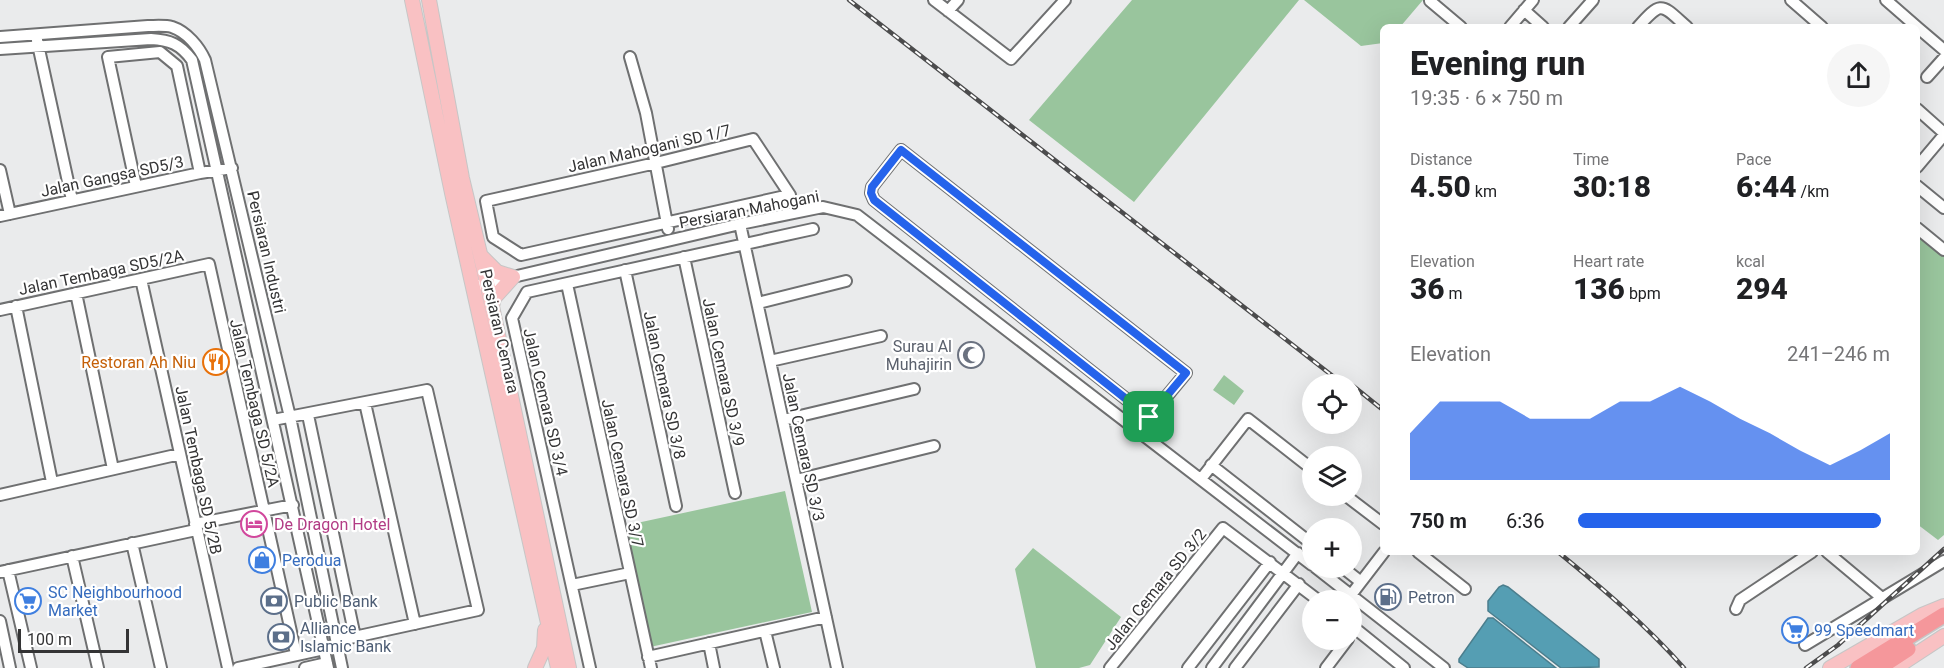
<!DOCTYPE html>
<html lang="en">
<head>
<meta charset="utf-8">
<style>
	:root { --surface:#fff; --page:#f6f6f6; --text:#202124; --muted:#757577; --accent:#2563eb }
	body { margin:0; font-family:Roboto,sans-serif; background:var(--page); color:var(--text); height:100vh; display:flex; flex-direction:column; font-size:22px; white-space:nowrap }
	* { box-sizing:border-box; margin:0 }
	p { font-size:20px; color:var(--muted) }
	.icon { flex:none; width:33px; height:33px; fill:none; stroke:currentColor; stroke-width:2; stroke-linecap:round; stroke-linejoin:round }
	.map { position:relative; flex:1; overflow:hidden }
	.sheet { position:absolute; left:1380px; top:24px; width:540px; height:531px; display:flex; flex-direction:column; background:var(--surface); border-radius:9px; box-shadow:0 6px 24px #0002 }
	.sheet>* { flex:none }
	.buttons { position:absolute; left:1302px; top:374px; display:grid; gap:12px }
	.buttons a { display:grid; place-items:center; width:60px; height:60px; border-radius:50%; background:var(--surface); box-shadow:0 6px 24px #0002; font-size:30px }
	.scale { position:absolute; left:18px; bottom:15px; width:111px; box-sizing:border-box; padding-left:6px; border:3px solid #343435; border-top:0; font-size:16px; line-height:21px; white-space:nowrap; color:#343435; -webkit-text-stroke:4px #fff; paint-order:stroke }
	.pin { position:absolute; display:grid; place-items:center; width:51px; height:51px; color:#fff; margin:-26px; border-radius:12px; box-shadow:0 3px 9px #0006 }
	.round { display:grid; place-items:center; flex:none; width:63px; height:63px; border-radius:32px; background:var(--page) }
	.overview { display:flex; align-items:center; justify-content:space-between; height:102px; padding:0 30px }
	h1 { font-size:33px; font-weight:800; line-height:45px }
	.metrics { display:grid; grid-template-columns:repeat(3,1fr); gap:9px; height:102px; padding:6px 30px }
	.metrics div { display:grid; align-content:center }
	.metrics b { font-size:30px; font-weight:800 }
	.metrics small { font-size:16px; font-weight:400 }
	.metrics p { font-size:16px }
	.chart { height:168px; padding:12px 30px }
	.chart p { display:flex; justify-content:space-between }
	.chart svg { width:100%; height:108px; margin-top:6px; fill:var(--accent); opacity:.7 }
	ul { padding:0 30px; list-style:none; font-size:20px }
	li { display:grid; grid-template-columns:96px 72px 1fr; align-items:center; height:45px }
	li i { height:15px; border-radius:8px; background:var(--accent) }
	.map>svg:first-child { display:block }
	.green { fill:#99c59d }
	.water { fill:#559eb3; stroke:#4b7e8d; stroke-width:1.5 }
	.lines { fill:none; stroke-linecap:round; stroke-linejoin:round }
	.minor-casing { stroke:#6f7071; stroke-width:14 }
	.major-casing { stroke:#c6c6c6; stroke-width:16 }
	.highway-casing { stroke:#c6c6c6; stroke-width:18 }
	.minor { stroke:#fff; stroke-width:10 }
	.major { stroke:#f9c1c3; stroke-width:14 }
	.highway { stroke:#f5979b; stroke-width:15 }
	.rail-casing { stroke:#4c4c4d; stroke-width:4.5 }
	.rail { stroke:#fff; stroke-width:2; stroke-dasharray:7; stroke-linecap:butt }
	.route-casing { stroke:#fff; stroke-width:12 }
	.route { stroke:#2563eb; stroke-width:8 }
	.labels { text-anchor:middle; stroke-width:4.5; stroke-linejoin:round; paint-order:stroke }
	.street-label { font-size:16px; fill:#343435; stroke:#fff }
	.worship-label { font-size:16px; fill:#5b616d; stroke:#fff; text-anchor:end }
	.food-label { font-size:16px; fill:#c56008; stroke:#fff; text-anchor:end }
	.hotel-label { font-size:16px; fill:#b23c85; stroke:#fff; text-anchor:start }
	.shop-label { font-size:16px; fill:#366cbe; stroke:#fff; text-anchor:start }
	.service-label { font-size:16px; fill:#4e5e75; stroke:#fff; text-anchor:start }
</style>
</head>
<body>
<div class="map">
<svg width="1944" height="668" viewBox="0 0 1944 668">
	<rect width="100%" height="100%" fill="#eaebec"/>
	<path class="green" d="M1132,0H1299L1134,202L1029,120Z
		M1304,0H1423L1400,27H1383V43L1361,46Z
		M1917,234L1944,255V535L1938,540L1917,524Z
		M1224,375L1244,391L1234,405L1213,390Z
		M785,491L812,612L650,647L623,526Z
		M1033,548L1121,617L1090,665L1079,668H1036L1015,569Z"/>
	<path class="water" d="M1503,585L1508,587L1599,659V667L1561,668L1488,611V601L1499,587Z
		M1488,618H1493L1556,668H1468L1459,662V659Z"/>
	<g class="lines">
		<defs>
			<path id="minor" d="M934,0L1011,59L1065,0
				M1791,0L1822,27
				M1886,0L1917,27
				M1430,1L1461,27
				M1524,10L1543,27
				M948,11L958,0
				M1510,27L1533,0
				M1569,27L1593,0
				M1638,27C1662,0 1661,4 1687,27
				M1917,27L1944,50
				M0,37L148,26C155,26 165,25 172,27C187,32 199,47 205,60L290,417L342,668
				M37,40L72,200
				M0,49L151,39C170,40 180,44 192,60L328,668
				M630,57L646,113L668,229
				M1927,77L1944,58
				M1917,109L1944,133
				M753,139L790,195L521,255L493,237L486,201L656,163Z
				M1917,167L1944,135
				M0,170L10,214
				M136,186L108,57L160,52L177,66L200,173
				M1917,186L1944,208
				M0,216L200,173L232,168
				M740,224L837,668
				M1917,228L1944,250
				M684,257L735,493
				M625,270L676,506
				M141,279L228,668
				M567,284L651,668
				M474,286L740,224L823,207L857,215L1312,565
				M76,293L113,469
				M758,303L846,281
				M16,306L52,482
				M0,310L209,264L296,654
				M770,361L881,336
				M365,403L415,624
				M308,415L355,637
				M273,420L427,390L478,610L336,641
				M783,420L914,389
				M1138,431L1186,373L901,150L872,187L871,193L874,200L1149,417
				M1211,465L1312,544
				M1201,479L1248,419L1312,469
				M796,480L934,446
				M0,495L180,454
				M1345,495L1383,524
				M195,524L293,505
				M132,543L161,668
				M1418,552L1465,589
				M1827,552L1882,598
				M72,556L98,668
				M1315,567L1444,668
				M1342,567L1361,582
				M8,570L31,668
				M0,572L196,530
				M572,585L630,573
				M1351,595L1384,552
				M1736,609L1740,600L1812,552
				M0,621L10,668
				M1352,626L1404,668
				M765,631L774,668
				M709,643L714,668
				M1805,645L1944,561
				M648,657L826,617
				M238,668L324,649
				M305,668L327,663
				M590,668L512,318L527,292L813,229
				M1110,668L1223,528L1318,600
				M1188,668L1270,562
				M1212,668L1298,553
				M1235,668L1299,584
				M1326,668L1348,639"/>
			<path id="major" d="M412,0L452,193L558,668
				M429,0L462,178L487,283L569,668
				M482,257L497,272L513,277
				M492,306L494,298L513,277
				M535,668L544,648L545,630
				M1830,668L1922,615L1944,606
				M1895,668L1944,636"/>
			<path id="highway" d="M1858,668L1944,615
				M1879,668L1908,649"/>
		</defs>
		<use href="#minor" class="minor-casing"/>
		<use href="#major" class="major-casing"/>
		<use href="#highway" class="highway-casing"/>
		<use href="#minor" class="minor"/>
		<use href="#major" class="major"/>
		<use href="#highway" class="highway"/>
		<defs>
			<path id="rail" d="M849,0L1343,384
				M1352,385L1383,410
				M1558,552C1602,588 1646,625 1684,668
				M1806,668L1838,645L1944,549"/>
		</defs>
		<use href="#rail" class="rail-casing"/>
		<use href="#rail" class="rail"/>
	</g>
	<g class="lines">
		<defs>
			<path id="route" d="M901,150L1186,373L1149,417L874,200L871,193L872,187Z"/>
		</defs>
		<use href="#route" class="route-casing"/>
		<use href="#route" class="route"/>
	</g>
	<defs>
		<symbol id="mosque-ring" viewBox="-11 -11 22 22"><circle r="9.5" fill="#fff" stroke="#6b7280" stroke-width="1.5"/><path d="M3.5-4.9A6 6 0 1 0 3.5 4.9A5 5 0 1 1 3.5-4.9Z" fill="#6b7280"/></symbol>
		<symbol id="restaurant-ring" viewBox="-11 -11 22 22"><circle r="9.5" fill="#fff" stroke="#e8710a" stroke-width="1.5"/><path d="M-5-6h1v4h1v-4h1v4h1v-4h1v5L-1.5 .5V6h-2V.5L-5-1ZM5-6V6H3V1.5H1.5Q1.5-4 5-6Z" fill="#e8710a"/></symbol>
		<symbol id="hotel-ring" viewBox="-11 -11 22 22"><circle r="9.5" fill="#fff" stroke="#d1479c" stroke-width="1.5"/><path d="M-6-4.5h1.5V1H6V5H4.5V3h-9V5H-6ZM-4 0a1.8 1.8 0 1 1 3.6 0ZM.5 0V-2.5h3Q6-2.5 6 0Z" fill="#d1479c"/></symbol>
		<symbol id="shop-ring" viewBox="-11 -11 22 22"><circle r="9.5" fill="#fff" stroke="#3f7fe0" stroke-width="1.5"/><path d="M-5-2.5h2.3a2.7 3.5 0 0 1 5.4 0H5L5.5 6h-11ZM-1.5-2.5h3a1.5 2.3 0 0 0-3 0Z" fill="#3f7fe0"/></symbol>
		<symbol id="fuel-ring" viewBox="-11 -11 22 22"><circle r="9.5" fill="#fff" stroke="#5c6f8a" stroke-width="1.5"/><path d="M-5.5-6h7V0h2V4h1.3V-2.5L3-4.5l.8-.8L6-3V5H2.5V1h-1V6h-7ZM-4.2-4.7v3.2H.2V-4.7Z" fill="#5c6f8a"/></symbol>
		<symbol id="supermarket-ring" viewBox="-11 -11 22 22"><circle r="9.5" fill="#fff" stroke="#3f7fe0" stroke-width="1.5"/><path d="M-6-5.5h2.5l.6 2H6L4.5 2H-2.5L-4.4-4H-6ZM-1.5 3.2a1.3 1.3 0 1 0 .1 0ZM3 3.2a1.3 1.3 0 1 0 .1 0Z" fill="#3f7fe0"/></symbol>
		<symbol id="bank-ring" viewBox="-11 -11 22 22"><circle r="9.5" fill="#fff" stroke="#5c6f8a" stroke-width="1.5"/><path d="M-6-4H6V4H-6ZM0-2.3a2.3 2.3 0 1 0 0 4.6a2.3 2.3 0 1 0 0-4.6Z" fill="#5c6f8a"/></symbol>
	</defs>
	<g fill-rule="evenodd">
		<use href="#mosque-ring" x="956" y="340" width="30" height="30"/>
		<use href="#restaurant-ring" x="201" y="347" width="30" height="30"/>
		<use href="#hotel-ring" x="239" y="509" width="30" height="30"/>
		<use href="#shop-ring" x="247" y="545" width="30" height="30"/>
		<use href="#fuel-ring" x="1373" y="582" width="30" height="30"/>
		<use href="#supermarket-ring" x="13" y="586" width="30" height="30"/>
		<use href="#bank-ring" x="259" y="586" width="30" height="30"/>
		<use href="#supermarket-ring" x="1780" y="615" width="30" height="30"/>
		<use href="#bank-ring" x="266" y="622" width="30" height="30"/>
	</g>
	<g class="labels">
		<g class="street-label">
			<text transform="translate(649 148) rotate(-13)" y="6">Jalan Mahogani SD 1/7</text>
			<text transform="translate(112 176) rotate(-12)" y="6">Jalan Gangsa SD5/3</text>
			<text transform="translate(749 209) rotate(-11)" y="6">Persiaran Mahogani</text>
			<text transform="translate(267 252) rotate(77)" y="6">Persiaran Industri</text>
			<text transform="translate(101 272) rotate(-12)" y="6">Jalan Tembaga SD5/2A</text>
			<text transform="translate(500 331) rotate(77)" y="6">Persiaran Cemara</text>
			<text transform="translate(724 372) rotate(78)" y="6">Jalan Cemara SD 3/9</text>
			<text transform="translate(665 385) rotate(78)" y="6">Jalan Cemara SD 3/8</text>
			<text transform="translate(546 402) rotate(77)" y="6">Jalan Cemara SD 3/4</text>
			<text transform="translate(255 403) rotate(77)" y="6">Jalan Tembaga SD 5/2A</text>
			<text transform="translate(804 447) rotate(78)" y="6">Jalan Cemara SD 3/3</text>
			<text transform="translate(199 470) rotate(78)" y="6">Jalan Tembaga SD 5/2B</text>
			<text transform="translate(623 473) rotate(78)" y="6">Jalan Cemara SD 3/7</text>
			<text transform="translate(1155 589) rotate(-51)" y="6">Jalan Cemara SD 3/2</text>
		</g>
		<g class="worship-label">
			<text x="952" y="352">Surau Al<tspan x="952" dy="18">Muhajirin</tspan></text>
		</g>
		<g class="food-label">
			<text x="196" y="368">Restoran Ah Niu</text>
		</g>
		<g class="hotel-label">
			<text x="274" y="530">De Dragon Hotel</text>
		</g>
		<g class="shop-label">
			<text x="282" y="566">Perodua</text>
			<text x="48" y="598">SC Neighbourhood<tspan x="48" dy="18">Market</tspan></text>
			<text x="1814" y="636">99 Speedmart</text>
		</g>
		<g class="service-label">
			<text x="1408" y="603">Petron</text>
			<text x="294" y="607">Public Bank</text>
			<text x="300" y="634">Alliance<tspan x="300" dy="18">Islamic Bank</tspan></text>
		</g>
	</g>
</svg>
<div class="buttons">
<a><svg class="icon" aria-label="locate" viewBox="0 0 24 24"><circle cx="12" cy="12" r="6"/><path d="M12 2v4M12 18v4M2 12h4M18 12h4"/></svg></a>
<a><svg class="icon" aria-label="layers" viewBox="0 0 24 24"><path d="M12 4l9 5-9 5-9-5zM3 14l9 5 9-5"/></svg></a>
<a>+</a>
<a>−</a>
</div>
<div class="scale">100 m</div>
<div class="pin" style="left:1149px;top:417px;background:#1e9e55"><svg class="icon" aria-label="arrive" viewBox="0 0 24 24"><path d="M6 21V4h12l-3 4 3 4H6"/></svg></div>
<section class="sheet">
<div class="overview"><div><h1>Evening run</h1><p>19:35 · 6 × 750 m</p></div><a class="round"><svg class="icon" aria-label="share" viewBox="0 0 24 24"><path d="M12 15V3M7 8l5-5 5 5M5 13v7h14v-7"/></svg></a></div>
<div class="metrics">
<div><p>Distance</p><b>4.50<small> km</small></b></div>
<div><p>Time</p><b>30:18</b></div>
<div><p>Pace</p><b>6:44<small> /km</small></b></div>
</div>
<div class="metrics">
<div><p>Elevation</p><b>36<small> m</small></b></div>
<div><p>Heart rate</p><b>136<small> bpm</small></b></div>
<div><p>kcal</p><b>294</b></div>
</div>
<div class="chart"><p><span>Elevation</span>241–246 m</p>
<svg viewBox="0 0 160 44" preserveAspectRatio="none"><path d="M0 44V25L10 12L20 12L30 12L40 19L50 19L60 19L70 12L80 12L90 6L100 12L110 19L120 25L130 32L140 38L150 32L160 25V44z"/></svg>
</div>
<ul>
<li><b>750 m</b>6:36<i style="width:97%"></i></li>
</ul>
</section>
</div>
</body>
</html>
